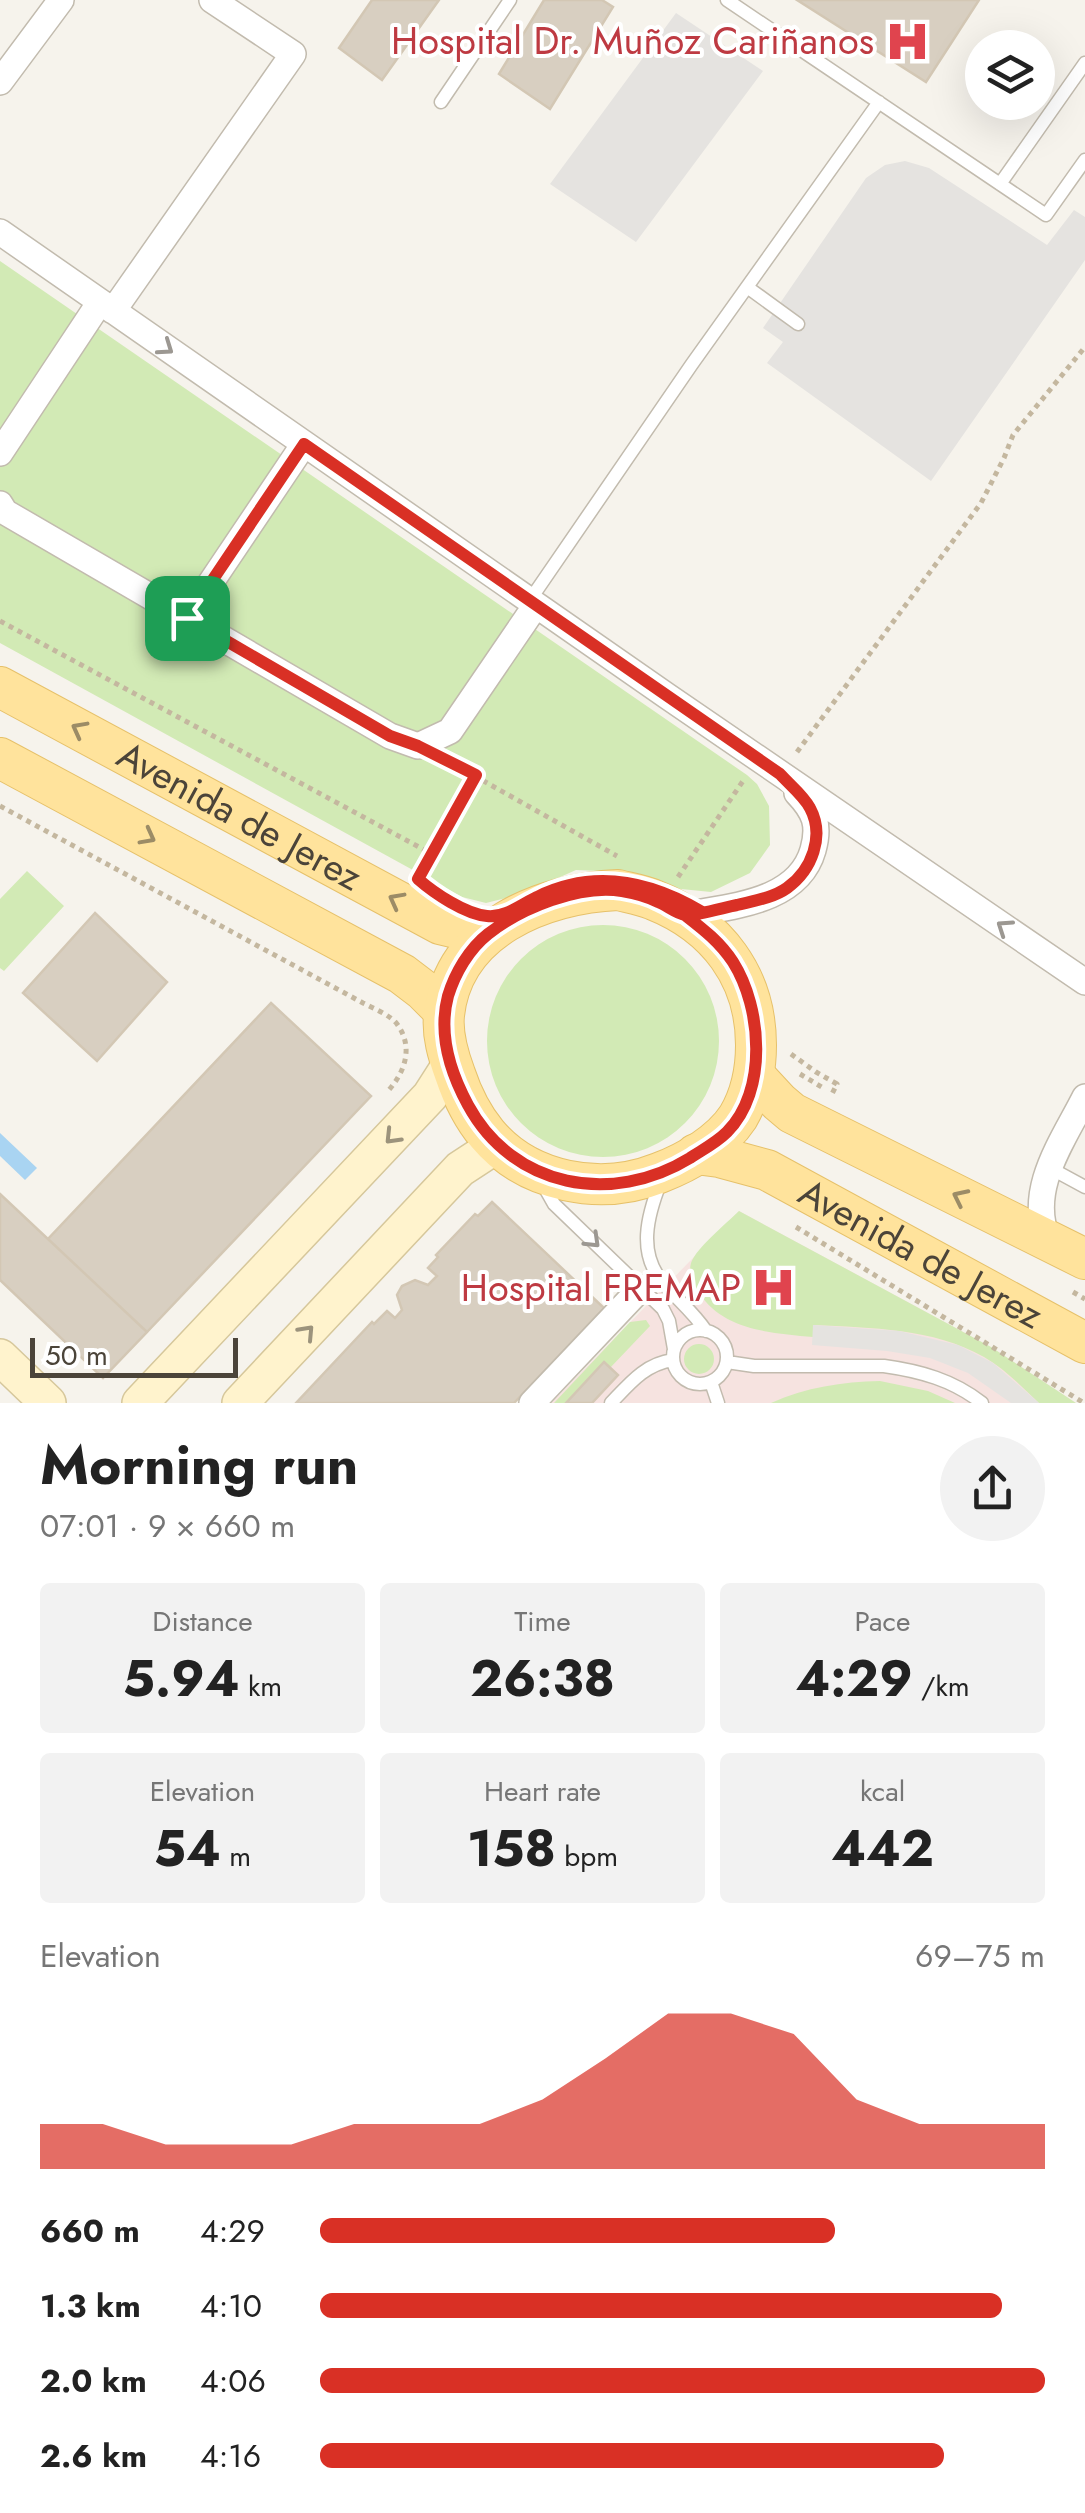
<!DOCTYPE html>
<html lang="en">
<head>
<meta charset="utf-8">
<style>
	:root { --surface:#fff; --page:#f2f2f2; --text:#222; --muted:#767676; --accent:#d93025 }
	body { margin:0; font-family:Jost,sans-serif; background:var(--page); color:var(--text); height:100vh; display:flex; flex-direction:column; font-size:38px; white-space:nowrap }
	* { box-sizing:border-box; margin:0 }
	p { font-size:32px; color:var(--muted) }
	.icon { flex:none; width:55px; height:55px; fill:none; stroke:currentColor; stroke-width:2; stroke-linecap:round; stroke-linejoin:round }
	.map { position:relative; height:1403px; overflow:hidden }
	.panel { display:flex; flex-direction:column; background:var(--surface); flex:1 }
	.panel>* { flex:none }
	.controls { position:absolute; left:965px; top:30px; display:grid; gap:20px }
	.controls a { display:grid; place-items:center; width:90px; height:90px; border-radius:50%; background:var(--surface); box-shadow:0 10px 40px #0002; font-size:50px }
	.scale { position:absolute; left:30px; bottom:25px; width:208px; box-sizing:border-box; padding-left:10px; border:5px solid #4b4439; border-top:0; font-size:28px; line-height:35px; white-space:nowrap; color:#4b4439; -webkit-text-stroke:8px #fff; paint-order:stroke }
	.pin { position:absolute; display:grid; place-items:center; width:85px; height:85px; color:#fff; margin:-42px; border-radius:20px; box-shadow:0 5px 15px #0006 }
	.round { display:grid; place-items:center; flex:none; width:105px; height:105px; border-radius:52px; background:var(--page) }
	.head { display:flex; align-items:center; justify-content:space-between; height:170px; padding:0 40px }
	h1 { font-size:55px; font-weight:700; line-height:75px }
	.metrics { display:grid; grid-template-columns:repeat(3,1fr); gap:15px; height:170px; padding:10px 40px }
	.metrics div { display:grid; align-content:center; border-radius:10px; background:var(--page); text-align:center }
	.metrics b { font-size:50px; font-weight:700 }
	.metrics small { font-size:28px; font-weight:400 }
	.metrics p { font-size:28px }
	.chart { height:280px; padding:20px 40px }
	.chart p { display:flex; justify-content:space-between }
	.chart svg { width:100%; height:180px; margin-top:10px; fill:var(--accent); opacity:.7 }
	ul { padding:0 40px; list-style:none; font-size:32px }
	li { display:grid; grid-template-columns:160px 120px 1fr; align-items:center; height:75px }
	li i { height:25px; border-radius:12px; background:var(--accent) }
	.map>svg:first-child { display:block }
	.medical { fill:#f6e3e0 }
	.green { fill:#d2eab5 }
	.parking { fill:#e5e3e0 }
	.water { fill:#a9d4f2 }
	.building { fill:#d8cfc1; stroke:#d3c7b4; stroke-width:2.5 }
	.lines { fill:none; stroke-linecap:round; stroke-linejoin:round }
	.lane-casing { stroke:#c2bbae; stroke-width:15 }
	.street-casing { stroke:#c2bbae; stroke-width:28 }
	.secondary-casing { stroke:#d6c79b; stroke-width:38 }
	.primary-casing { stroke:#e6c16a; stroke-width:42 }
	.path { stroke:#c4b79f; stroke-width:5; stroke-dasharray:5 5; stroke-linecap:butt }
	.lane { stroke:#fff; stroke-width:12 }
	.street { stroke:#fff; stroke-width:25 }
	.secondary { stroke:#fff3cd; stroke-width:35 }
	.primary { stroke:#ffe39c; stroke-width:40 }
	.oneway { stroke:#9c9892 }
	.oneway2 { stroke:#9c8c66 }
	.oneway3 { stroke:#9c937c }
	.route-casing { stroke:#fff; stroke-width:20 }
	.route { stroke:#d93025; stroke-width:12 }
	.labels { text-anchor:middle; stroke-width:8; stroke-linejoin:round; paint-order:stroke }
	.health-label { font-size:38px; fill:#be3a42; stroke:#fff; text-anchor:end }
	.street-label { font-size:38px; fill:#4b4439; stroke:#fff }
</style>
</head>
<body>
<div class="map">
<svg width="1085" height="1403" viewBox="0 0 1085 1403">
	<rect width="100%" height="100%" fill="#f6f3ec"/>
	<path class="medical" d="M739,1211L991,1347L1076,1403H551Z"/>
	<path class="green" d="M0,261L747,775L757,784L769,806L770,845L750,873L711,892L671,888L623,872L576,870L522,894L486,903L462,897L0,643Z
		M27,871L64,906L4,971L0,968V899Z
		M487 1041a116 116 0 1 1 232 0a116 116 0 1 1-232 0Z
		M739,1211L991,1347L1076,1403H1039C1022,1387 1005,1369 984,1357C933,1328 871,1328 814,1325L813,1337C772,1333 724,1331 699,1293C693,1284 688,1274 691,1263C697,1247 726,1224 739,1211Z
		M646,1320L650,1326L610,1368L604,1363L566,1403H554L630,1322Z
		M684 1359a15 15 0 1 1 30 0a15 15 0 1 1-30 0Z
		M880,1381L928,1391L955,1403H771C806,1387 842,1382 880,1381Z"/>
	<path class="parking" d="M676,13L763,71L636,242L550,184Z
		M905,161L929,168L1047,245L1074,210L1085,217V260L931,481L767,363L783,342L763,328L866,178L885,165Z
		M813,1325L899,1331L958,1345L993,1363L1039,1403H1011L968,1373L930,1358L887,1351L812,1345Z"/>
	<path class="water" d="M0,1133L37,1168L25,1180L0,1156Z"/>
	<path class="building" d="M372,0H439L382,80L339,48Z
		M544,0H602L613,7L550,109L499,74Z
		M797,0H979L926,82Z
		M95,913L167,982L97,1061L23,993Z
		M271,1003L371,1096L147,1332L48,1239Z
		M0,1194L147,1332L103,1378L0,1280Z
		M492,1202L604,1308L514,1403H296L372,1322L374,1324L387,1311L395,1318L402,1310L397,1295L402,1286L415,1280L428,1285L437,1276L428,1268L438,1257L436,1255L475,1214L478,1216Z
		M604,1362L618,1375L592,1403H566Z"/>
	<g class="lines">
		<defs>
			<path id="lane" d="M727,0L1046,215L1085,160
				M441,102L510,0
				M1000,184L1085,63
				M747,287L798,324
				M530,600L692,364L879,102
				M1050,1168L1085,1187
				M541,1181L554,1204L663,1309L669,1321L674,1349
				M661,1181C647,1216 637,1254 664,1284C678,1300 694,1313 706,1331
				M673 1357a27 27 0 1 1 54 0a27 27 0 1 1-54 0Z
				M727,1362L754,1366H884C920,1371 953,1380 982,1403
				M711,1382L718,1403
				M611,1403C630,1383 645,1364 673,1360"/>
			<path id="street" d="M0,82L61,0
				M0,232L667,696L1085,982
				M113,311L293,54L212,0
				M0,453L100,302
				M0,504L5,512L390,736L418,746L450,731L536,605
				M187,618L304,444
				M685,915C730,906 798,903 813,850C820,825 815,812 797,793
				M1048,1240C1026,1190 1063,1141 1085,1097
				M532,1403L641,1288"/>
			<path id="secondary" d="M0,1357L48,1403
				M140,1403L430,1096L446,1071L450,1059
				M240,1403L460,1169L486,1152L501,1148"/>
			<g id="primary">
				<path id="s1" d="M0,687L440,924L486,935"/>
				<path d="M0,758L402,974L423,990L444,1011"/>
				<path d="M618,890C630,893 643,895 654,900C717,925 756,977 756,1045C756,1070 751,1095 738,1117C721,1143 688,1162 659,1173C601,1196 528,1183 487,1134C472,1116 462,1095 455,1074C448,1055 442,1035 444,1015C453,929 543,893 618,890Z"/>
				<path d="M754,1075L779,1102L792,1113L1085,1259"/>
				<path id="s2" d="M696,1154L719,1157L767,1170L1085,1343"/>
			</g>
		</defs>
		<use href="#lane" class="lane-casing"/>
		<use href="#street" class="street-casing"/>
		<use href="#secondary" class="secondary-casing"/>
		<use href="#primary" class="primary-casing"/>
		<path class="path" d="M0,621L432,854
			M797,752L981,503L1004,458L1013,435L1085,347
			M448,761L617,856
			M0,806L363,1003C373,1008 390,1015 397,1024C414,1047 405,1072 388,1091
			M419,877L476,775
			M678,877L745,778
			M791,1054L816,1072L837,1084L831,1096
			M800,1074L825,1089
			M796,1227L1084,1403
			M1073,1292L1085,1299"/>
		<use href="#lane" class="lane"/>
		<use href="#street" class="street"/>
		<use href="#secondary" class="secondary"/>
		<use href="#primary" class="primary"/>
	</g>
	<defs><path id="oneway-chevron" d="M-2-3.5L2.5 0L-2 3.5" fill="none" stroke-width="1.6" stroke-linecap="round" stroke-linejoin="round" transform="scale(2.5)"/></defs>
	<g class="oneway">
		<use href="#oneway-chevron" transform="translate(166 348) rotate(35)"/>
		<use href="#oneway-chevron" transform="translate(1004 927) rotate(-146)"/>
		<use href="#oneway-chevron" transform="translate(593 1241) rotate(44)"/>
	</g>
	<g class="oneway2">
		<use href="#oneway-chevron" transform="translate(79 729) rotate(-152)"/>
		<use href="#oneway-chevron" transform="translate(148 837) rotate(28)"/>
		<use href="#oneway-chevron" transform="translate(396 900) rotate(-152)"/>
		<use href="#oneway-chevron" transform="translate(960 1197) rotate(-154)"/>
	</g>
	<g class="oneway3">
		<use href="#oneway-chevron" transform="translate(392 1137) rotate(134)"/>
		<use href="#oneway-chevron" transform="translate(307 1332) rotate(-47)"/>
	</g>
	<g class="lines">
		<defs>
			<path id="route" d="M187,618L390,736L418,746L476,775L418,879C434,893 465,914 487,916C505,918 522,904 537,897C593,869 650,881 702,912L685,915C703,929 720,942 733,962C762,1008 768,1091 727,1132C716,1143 702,1150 690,1158C612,1206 513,1188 468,1105C450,1072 438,1034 448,996C455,973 469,949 488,934C521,908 580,884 622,891C634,893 647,896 658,902C666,905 677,914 685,915C695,916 726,907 737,905C753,901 773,898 787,888C812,870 825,836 810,808C804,796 790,785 780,774L304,444L187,618"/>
		</defs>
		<use href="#route" class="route-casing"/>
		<use href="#route" class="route"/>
	</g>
	<defs>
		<symbol id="hospital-bare" viewBox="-9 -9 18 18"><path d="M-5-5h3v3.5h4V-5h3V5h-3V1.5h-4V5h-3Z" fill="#e0444e" stroke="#fff" stroke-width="2.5" paint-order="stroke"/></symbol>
	</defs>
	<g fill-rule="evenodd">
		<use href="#hospital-bare" x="876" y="10" width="63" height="63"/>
		<use href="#hospital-bare" x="742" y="1256" width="63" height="63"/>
	</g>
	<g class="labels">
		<g class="health-label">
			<text x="874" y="54">Hospital Dr. Muñoz Cariñanos</text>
			<text x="741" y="1301">Hospital FREMAP</text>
		</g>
		<g class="street-label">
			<text dy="13" stroke="none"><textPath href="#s1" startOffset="272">Avenida de Jerez</textPath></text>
			<text dy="13" stroke="none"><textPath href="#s2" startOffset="248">Avenida de Jerez</textPath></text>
		</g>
	</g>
</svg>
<div class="controls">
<a><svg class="icon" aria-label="layers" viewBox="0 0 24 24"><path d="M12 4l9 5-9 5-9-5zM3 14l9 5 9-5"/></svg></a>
</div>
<div class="scale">50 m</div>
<div class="pin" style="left:187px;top:618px;background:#1e9e55"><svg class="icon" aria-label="arrive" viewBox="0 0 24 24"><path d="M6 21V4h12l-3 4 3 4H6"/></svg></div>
</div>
<section class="panel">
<div class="head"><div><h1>Morning run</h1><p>07:01 · 9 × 660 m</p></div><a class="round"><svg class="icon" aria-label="share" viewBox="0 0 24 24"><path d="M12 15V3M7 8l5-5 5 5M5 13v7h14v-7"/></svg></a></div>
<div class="metrics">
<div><p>Distance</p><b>5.94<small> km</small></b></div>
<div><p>Time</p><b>26:38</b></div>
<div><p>Pace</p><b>4:29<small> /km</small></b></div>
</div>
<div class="metrics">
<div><p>Elevation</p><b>54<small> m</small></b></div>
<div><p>Heart rate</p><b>158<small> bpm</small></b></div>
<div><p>kcal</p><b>442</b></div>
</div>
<div class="chart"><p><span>Elevation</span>69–75 m</p>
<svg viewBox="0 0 160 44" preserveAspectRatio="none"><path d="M0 44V33L10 33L20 38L30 38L40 38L50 33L60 33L70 33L80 27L90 17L100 6L110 6L120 11L130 27L140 33L150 33L160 33V44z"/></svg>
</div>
<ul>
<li><b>660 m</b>4:29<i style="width:71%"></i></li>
<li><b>1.3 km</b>4:10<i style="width:94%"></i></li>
<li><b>2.0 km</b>4:06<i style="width:100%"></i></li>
<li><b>2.6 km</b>4:16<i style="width:86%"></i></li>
</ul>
</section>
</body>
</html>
